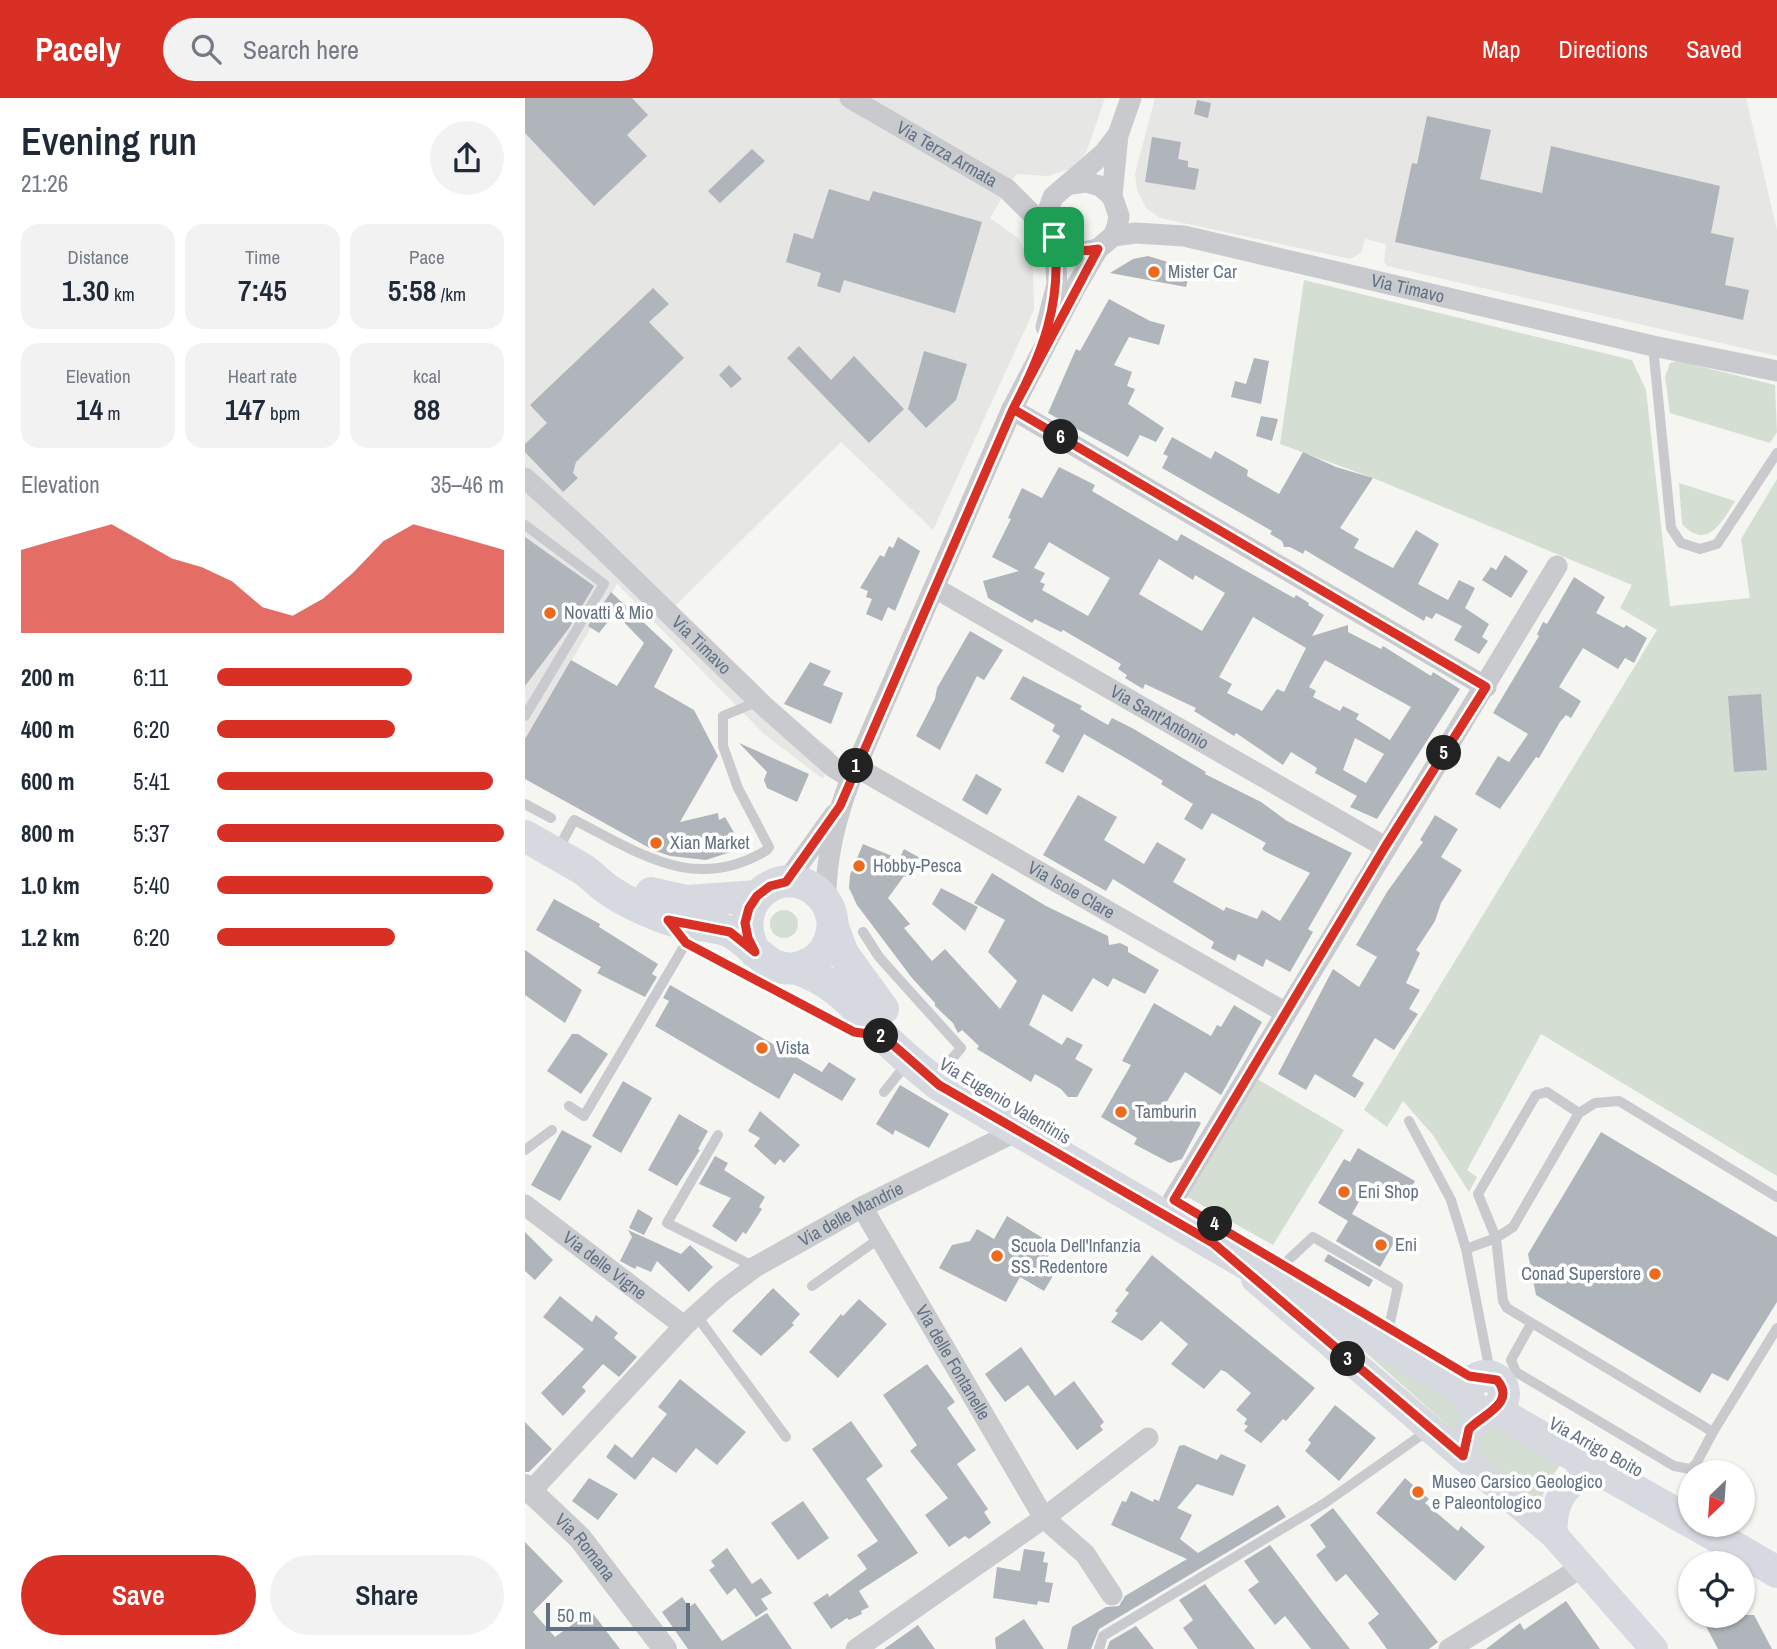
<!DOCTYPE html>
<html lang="en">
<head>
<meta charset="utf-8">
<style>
	:root { --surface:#fff; --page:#f2f2f3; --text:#1f2937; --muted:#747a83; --accent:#d93025 }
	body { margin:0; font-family:"Archivo Narrow",sans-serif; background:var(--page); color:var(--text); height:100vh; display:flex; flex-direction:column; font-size:26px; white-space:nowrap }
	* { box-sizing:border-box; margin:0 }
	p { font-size:23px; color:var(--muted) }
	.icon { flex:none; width:38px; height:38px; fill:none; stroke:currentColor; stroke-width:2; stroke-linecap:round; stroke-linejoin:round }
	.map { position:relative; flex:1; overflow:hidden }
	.details { display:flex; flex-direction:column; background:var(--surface); width:525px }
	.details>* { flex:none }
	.needle { width:46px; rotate:205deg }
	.tools { position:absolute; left:1153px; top:1362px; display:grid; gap:14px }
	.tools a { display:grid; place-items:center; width:77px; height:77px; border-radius:50%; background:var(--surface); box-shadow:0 2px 5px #0004; font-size:35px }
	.scale { position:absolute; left:21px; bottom:18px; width:144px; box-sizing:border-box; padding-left:7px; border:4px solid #637185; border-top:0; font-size:19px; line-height:24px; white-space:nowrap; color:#637185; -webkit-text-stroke:5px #fff; paint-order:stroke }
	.pin { position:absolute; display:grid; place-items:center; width:60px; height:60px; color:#fff; margin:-30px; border-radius:14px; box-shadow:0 4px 10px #0006 }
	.km { position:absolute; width:35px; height:35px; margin:-18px; border-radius:50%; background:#222; color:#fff; font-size:19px; line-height:35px; text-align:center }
	.round { display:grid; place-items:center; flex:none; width:74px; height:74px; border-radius:37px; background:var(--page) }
	.headline { display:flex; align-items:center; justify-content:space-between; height:119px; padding:0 21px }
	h1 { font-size:38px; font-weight:600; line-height:52px }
	.metrics { display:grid; grid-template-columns:repeat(3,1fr); gap:10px; height:119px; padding:7px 21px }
	.metrics div { display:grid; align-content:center; border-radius:18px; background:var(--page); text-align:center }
	.metrics b { font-size:30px; font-weight:600 }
	.metrics small { font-size:19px; font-weight:400 }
	.metrics p { font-size:19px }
	.chart { height:196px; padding:14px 21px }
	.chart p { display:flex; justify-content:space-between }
	.chart svg { width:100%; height:126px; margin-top:7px; fill:var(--accent); opacity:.7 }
	.button { display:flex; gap:14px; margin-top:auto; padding:14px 21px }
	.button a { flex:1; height:80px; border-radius:42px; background:var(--accent); color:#fff; font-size:28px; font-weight:600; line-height:80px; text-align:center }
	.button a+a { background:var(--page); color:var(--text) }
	ul { padding:0 21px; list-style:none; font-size:23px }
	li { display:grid; grid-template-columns:112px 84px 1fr; align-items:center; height:52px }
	li i { height:18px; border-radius:9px; background:var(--accent) }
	header { display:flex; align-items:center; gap:42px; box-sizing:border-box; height:98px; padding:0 35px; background:var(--accent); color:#fff }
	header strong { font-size:33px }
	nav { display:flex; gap:38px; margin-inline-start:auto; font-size:24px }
	.search { width:490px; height:63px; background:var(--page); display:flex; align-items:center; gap:18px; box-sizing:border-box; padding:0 24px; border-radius:38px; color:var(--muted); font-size:26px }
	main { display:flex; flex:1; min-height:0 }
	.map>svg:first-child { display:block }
	.built { fill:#e6e6e5 }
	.green { fill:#d5ded3 }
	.building { fill:#b0b5bc; fill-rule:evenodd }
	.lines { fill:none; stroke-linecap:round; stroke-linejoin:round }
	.service { stroke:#c8cace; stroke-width:10 }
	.minor { stroke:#c8cace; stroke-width:21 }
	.tertiary { stroke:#c8cace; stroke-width:24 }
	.secondary { stroke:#d6d9df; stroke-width:28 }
	.primary { stroke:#d6d9df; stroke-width:32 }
	.route-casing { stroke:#fff; stroke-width:14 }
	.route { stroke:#d93025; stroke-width:9 }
	.poi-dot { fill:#ed691b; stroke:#fff; stroke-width:2.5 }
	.labels { text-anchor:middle; stroke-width:7; stroke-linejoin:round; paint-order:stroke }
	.street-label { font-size:18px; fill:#637185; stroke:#fff }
	.poi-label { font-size:18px; fill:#637185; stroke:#fff; text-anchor:start }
</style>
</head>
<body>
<header>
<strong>Pacely</strong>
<div class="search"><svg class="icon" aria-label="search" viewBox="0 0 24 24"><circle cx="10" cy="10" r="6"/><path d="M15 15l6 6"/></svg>Search here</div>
<nav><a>Map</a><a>Directions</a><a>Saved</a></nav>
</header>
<main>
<section class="details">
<div class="headline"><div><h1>Evening run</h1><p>21:26</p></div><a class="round"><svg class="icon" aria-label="share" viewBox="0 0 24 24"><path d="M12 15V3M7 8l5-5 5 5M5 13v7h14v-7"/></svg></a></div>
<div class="metrics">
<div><p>Distance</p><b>1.30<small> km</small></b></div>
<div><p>Time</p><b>7:45</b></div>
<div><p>Pace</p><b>5:58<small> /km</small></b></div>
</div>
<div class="metrics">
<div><p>Elevation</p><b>14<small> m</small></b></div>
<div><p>Heart rate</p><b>147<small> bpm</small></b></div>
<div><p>kcal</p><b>88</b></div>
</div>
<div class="chart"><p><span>Elevation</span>35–46 m</p>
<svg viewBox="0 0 160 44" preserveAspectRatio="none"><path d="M0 44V15L10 12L20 9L30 6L40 12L50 18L60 21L70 26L80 35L90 38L100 32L110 23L120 12L130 6L140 9L150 12L160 15V44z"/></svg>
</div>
<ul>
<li><b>200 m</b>6:11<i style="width:68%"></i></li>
<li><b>400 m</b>6:20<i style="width:62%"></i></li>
<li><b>600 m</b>5:41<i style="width:96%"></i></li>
<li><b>800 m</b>5:37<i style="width:100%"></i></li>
<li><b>1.0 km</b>5:40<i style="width:96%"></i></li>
<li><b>1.2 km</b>6:20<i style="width:62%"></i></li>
</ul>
<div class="button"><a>Save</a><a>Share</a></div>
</section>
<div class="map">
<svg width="1252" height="1551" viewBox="0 0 1252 1551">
	<rect width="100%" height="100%" fill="#f5f6f2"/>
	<path class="built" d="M0,0H580L561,55L545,71L523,78L491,76L465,120L494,141L508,170L509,212L408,432L316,344L150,508L248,607L309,654L298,681L239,636L92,486L0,641Z
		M630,0H1221L1252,132V258L862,168L859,164L861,146L840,141L836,155L825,161L635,120L621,110L612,92L610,76Z"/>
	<path class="green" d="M779,182L1107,262L1121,292L1145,508L1225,500L1216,441L1252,381V1078L1016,936L942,1072L952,1079L944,1094L907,1036L878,1003L862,1029L839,1012L1132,532L1095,510L1107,487L848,380L755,346Z
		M1154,263L1250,287L1252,334L1245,345L1145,315L1140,279L1145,265Z
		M1154,385L1210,403C1197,424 1182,453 1157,426Z
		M245 826a14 14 0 1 1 28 0a14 14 0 1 1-28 0Z
		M732,981L819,1032L748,1147L659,1097Z
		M838,1252L930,1303L944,1317L931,1335Z
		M961,1326L972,1329L1035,1367L1020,1389L1016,1406L948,1352Z"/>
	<path class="building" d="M0,0H107L123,17L102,37L122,58L69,108L0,35Z
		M672,2L686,5L683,20L669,16Z
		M902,18L966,32L955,81L1017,95L1026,48L1195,88L1186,135L1209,140L1200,187L1224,192L1218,222L870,144L887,65L892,66Z
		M627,39L656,44L653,61L663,63V69L674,71L670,92L620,84Z
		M227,51L240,63L195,105L183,93Z
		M304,91L344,103L348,93L457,124L430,215L319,182L315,195L292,188L296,175L261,164L269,135L288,141Z
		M623,158L666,171L661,189L585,175L608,161Z
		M128,190L144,206L124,224L159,260L51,364L48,375L53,380L38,394L0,354V346L22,325L5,307Z
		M584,201L625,223L640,227L634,247L604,239L589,267L607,274L602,288L610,291L603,306L639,330L631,344L615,337L603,359L523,315L551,251L555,253Z
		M274,248L306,282L329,258L379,311L344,345L262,260Z
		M399,253L442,266L431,302L401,330L383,311Z
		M729,260L744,263L736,306L706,299L710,283L721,286Z
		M204,267L217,281L206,290L194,277Z
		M736,318L753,321L747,343L731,338Z
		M647,339L686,361L690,353L723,372L722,378L754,396L778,354L811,369L848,380L815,430L834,441L829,450L868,470L891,432L914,446L893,486L923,502L934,482L950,490L940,510L964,526L957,539L963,543L954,556L929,542L937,528L911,515L907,521L901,518L899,523L780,452L778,456L765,449H759L757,443L745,436L747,433L637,370L643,358L638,356Z
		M534,369L570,387L567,393L652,443L656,436L769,500L771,497L784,505L783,507L799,517L787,538L823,527V534L856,551L858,548L906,578L908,574L935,591L852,721L825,709L832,698L790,675L792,670L766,654L758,667L711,635L709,638L669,613L671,610L620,586L618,591L600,580L602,577L593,571L596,566L538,532L536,534L510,521L507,525L463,500L458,483L494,473L467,459L486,421L483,420L497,390L517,400ZM524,444L585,480L563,518L517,492L520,486L515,484L520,475L509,470ZM634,461L668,482L670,477L700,495L677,533L614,496ZM728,519L781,550L759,594L752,591L737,613L702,595L707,586L694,579ZM800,562L886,609L865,642L831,621L834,616L818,608L815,613L788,599L791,593L784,589ZM830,640L859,656L841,685L818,672Z
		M0,439L69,488L44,530L0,588Z
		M373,439L395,453L370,513L363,509L357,523L341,516L347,501L341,499L343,493L335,490L355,457L359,459L364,448L368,450Z
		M980,457L1003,473L986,500L957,482L966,469L971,472Z
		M1049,479L1080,499L1071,515L1099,530L1101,527L1122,540L1109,565L1100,560L1093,571L1058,550L1034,589L1056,603L1046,620L1041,617L1035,624L1014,660L1011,659L975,711L950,696L973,658L984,664L1003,636L968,615L1014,538L1012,536L1018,524L1022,526Z
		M86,494L148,552L129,589L169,612L193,658L155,724L193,715L194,722L200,719L218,750L181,762L145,758L128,752L0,681V641L46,562L92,588L119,545L90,515L74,535L63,528Z
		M445,533L478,552L459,582L452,578L415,652L391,638L410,601L412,590Z
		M285,564L306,573L298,587L318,595L306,626L259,606Z
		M498,578L557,608L555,611L583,627L587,620L607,630L681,674L680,676L736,704L762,723L827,755L783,831L788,834L765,874L741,861L738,869L713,856L710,863L686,850L689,844L588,781L581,793L518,757L553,697L592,719L579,742L619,766L632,744L661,761L648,784L699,813L701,809L732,821L737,812L755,823L785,775L741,754L737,751L741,745L687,715L677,732L659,721L668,706L636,686L638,683L604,662L559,636L538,675L520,665L535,638L527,633L530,627L485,601Z
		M1236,596L1242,672L1209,674L1203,598Z
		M214,645L284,676L272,704L242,690L239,682L242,674Z
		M451,676L477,691L462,717L437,702Z
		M910,717L933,731L916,759L937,772L916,805L910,823L891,852L895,855L881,885L895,892L884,911L893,916L869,952L850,940L827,978L839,985L830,1000L790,976L781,992L753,976L808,871L834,889L852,859L831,847L862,794L898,744L895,742Z
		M338,746L374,761L379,751L397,761L385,781L379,778L363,800L385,826L379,830L407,863L420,851L475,911L492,883L463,854L480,822L449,805L467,775L521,808L583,838L584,847L595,845L603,849V854L634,872L620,896L588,880L583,889L568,880L547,914L518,896L504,927L537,947L542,939L558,947L550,961L568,971L552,999H543L536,991L510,976L506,984L452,951L454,948L437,932L433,935L428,925L410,908V905L387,880L332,807L324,790L325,777Z
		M416,790L453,809L440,833L407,806Z
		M29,801L75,826L74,829L133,866L127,876L132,879L120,899L72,875L76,869L11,832Z
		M0,852L57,892L40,925L0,897Z
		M145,887L297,974L304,964L331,981L317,1003L269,975L254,1001L130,928L144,903L138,900Z
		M629,905L686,938L692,927L696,929L709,907L737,924L696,997L660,974L641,1005L676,1025L657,1061L645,1065L609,1046L612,1040L576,1019L606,967L597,963Z
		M47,936H53L83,956L56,996L22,973Z
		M98,983L127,1000L96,1055L67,1038Z
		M375,987L424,1016L404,1050L370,1032L368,1037L351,1026Z
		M235,1013L275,1047L259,1065L255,1061L250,1067L229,1048L235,1040L223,1033Z
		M154,1016L183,1033L173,1051L175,1052L152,1088L123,1072Z
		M37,1032L67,1048L35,1103L6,1087Z
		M1076,1034L1252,1139V1204L1203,1283L1187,1275L1175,1295L1011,1197L1003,1156Z
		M833,1050L890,1083L878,1103L845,1084L827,1116L871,1141L855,1169L811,1143L823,1123L793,1105L819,1061L825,1064Z
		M190,1058L203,1065L199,1072L240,1099L234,1109L237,1111L221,1136L218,1134L211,1144L187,1128L206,1100L174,1086Z
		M113,1111L128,1120L119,1137L104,1130Z
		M482,1118L529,1147L517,1169L529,1176L519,1193L495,1179L481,1204L414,1170L427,1147L445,1143L452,1131L469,1141Z
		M103,1132L156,1156L165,1147L188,1169L164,1194L132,1163L126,1174L112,1168L110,1171L95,1163L107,1139Z
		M0,1134L28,1162L10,1182L0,1173Z
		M803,1156L848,1182L844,1189L799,1163Z
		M627,1157L790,1290L761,1323L758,1321L736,1345L719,1333L723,1328L719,1326L722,1321L711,1312L726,1295L701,1274L696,1272L679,1291L646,1266L663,1246L636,1223L617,1243L586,1224L593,1215L590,1213L604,1195L600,1192Z
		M248,1190L275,1216L267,1225L269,1227L236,1258L207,1233Z
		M35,1198L67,1224L71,1217L93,1235L89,1240L112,1259L94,1279L78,1266L57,1289L61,1293L38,1318L16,1295L59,1251L18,1219Z
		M334,1201L362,1226L313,1280L284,1254L316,1216L318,1218Z
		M496,1249L530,1298L549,1283L579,1324L575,1328L578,1332L552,1352L503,1287L480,1304L460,1276Z
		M402,1266L430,1304L422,1310L451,1352L432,1366L463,1411L459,1414L466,1425L444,1441L440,1438L424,1449L400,1417L423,1400L385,1353L392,1347L358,1297Z
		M155,1281L221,1334L192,1367L171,1350L151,1375L128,1359L110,1382L81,1359L90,1346L107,1360L142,1316L133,1309Z
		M810,1307L851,1340L814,1383L780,1353L786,1345L783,1342Z
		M326,1323L358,1368L341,1381L393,1455L334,1493L344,1509L336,1513L337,1516L324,1522L322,1520L306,1531L288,1505L303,1495L304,1499L342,1471L332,1457L353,1443L287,1351Z
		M0,1324L27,1351L4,1374H0Z
		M659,1347L692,1362L696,1356L721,1367L708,1398L672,1386L652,1410L667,1417L655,1441L673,1455L753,1407L761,1419L574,1531L566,1551H542L547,1529L581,1509L594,1508L600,1498L662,1461L586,1427L597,1403L601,1404L606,1393L628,1404L629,1401L634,1403L654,1348Z
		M64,1380L93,1396L73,1422L47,1403Z
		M880,1380L904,1401L900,1405L933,1433L936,1428L960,1449L930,1483L851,1415Z
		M278,1403L304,1440L273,1462L246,1425Z
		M808,1410L913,1544L904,1551H862L843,1525L854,1516L821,1476L811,1484L791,1457L801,1449L785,1427Z
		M0,1444L38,1483L8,1514L30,1539L66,1513L95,1551H0Z
		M745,1447L793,1510L825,1551H786L760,1518L750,1527L723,1492L734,1484L719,1463Z
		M202,1450L227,1486L236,1480L247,1495L236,1501L243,1511L231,1519L210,1490L202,1497L184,1472L190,1468L186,1463Z
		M499,1451L520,1454L518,1464L523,1465L520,1484L528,1485L524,1505L513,1503L512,1507L468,1500L472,1469L495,1473Z
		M680,1486L685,1493L730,1551H673L658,1530L668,1522L654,1502Z
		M157,1499L164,1509L170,1505L197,1543L242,1515L267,1551H163L137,1514Z
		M1041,1503L1075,1551H961L995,1525L999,1532Z
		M1175,1517H1229L1247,1551H1193Z
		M499,1521L519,1551H471L470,1540Z
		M393,1527L410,1551H359Z
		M611,1528L629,1551H582L585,1543Z"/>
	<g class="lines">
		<path class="service" d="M1128,248L1146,430L1156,445L1175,451L1192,446L1252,355
			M0,427L79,486L0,618
			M0,706L26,720
			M32,753L49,722C115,755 170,796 242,752L244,749L213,690L198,648V618L234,603
			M149,829L161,845L329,934L345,937
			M338,834L354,859L436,950L421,968
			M359,994L383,964
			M44,1008L59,1018L161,845
			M1054,1015L1022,994L1011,997L953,1096L971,1140L988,1129L1054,1015L1070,1005L1094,1003L1252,1099
			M884,1023L926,1102L941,1151L966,1279
			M193,1037L142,1125L230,1169
			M0,1052L27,1032
			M941,1151L971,1140L978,1203L982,1210L1188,1334L1252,1230
			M758,1167L788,1139L873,1188L864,1229
			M287,1188L355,1140
			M171,1217L261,1339
			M1006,1226L986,1262L991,1274L1149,1368L1165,1371L1171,1366L1188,1334
			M574,1551L578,1538L800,1405L905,1331"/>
		<g class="minor">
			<path id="s1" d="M325,0L482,91L541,150L557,154L573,151"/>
			<path d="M587,98L593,37L606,0"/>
			<path d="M525,132L524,110L528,99L579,55L593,37"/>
			<path id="s2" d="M588,138L611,135L659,138L1128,248L1252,273"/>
			<path d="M521,229L532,186L529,139"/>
			<path d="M487,311L961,589"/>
			<path id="s3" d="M0,380L61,435L239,608L308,669L326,680"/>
			<path id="s4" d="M410,490L860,749"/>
			<path id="s5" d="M331,669L761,915"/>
			<path d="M261,784L310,716"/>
			<path d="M301,804C300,761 311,719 326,680L487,311L549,192L573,151L588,138L592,129L594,118L587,98L575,88L561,84L546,86"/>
			<path d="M648,1102L1032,468"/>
			<path id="s6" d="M0,1107L159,1228"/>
			<path id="s7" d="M337,1109L519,1420L560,1456L587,1497"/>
			<path id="s8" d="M6,1393L159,1228L199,1192L230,1169L337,1109L492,1033"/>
			<path d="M331,1551L519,1420L623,1340"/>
			<path d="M924,1551L1059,1468"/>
		</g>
		<path class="tertiary" id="s9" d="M0,1388L55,1440L140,1551"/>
		<path class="secondary" d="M730,1181L1029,1437L1129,1551
			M938,1358L944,1331L962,1314
			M1029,1437C1026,1402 1043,1377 1080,1374"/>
		<path class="primary" d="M0,738C19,749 37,759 56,770C66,776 74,786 85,793C101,804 119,812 137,819C158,828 184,825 205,834C231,847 244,880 278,868C290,864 300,855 304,843C310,830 308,814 300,803C268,758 200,797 230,854
			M126,795L162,803L232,798
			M308,829L318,856L358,911
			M270,870C311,884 327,906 356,936C374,955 394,971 414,987L938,1292L943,1298
			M943 1296a18 18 0 1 1 36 0a18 18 0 1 1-36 0Z
			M969,1312L1166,1424
			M1170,1426L1252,1474"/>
	</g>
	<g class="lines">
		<defs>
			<path id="route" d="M529,139C538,203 517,256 488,311L315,708L261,784L245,788L232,798L224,810L220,825L223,840L230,854L205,834L143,822L161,845L329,934L358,938L414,987L688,1145L938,1358L944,1331C957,1317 992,1305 972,1282L944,1278L649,1102L860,749L961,589L488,311L573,151C554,155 544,152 529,139"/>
		</defs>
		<use href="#route" class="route-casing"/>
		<use href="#route" class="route"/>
	</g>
	<g class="poi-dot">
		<circle cx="629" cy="174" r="7"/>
		<circle cx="25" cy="515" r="7"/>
		<circle cx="131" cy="745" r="7"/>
		<circle cx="334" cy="768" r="7"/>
		<circle cx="237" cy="950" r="7"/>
		<circle cx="596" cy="1014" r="7"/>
		<circle cx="819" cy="1094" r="7"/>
		<circle cx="856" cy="1147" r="7"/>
		<circle cx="472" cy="1158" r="7"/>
		<circle cx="1130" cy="1176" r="7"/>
		<circle cx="893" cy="1394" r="7"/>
	</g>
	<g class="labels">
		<g class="street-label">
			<text dy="6" stroke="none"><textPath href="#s1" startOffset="112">Via Terza Armata</textPath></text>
			<text dy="6" stroke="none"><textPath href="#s2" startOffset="301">Via Timavo</textPath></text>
			<text dy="6" stroke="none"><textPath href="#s3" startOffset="243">Via Timavo</textPath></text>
			<text dy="6" stroke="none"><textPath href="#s4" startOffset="259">Via Sant'Antonio</textPath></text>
			<text dy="6" stroke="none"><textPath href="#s5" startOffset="248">Via Isole Clare</textPath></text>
			<text transform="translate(480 1003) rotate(31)" y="6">Via Eugenio Valentinis</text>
			<text dy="6" stroke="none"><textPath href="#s8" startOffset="427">Via delle Mandrie</textPath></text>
			<text dy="6" stroke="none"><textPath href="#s6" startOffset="100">Via delle Vigne</textPath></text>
			<text dy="6" stroke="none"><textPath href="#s7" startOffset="180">Via delle Fontanelle</textPath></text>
			<text transform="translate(1071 1349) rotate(29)" y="6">Via Arrigo Boito</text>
			<text dy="6" stroke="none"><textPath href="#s9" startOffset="86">Via Romana</textPath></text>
		</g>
		<g class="poi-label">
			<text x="643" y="180">Mister Car</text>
			<text x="39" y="521">Novatti &amp; Mio</text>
			<text x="145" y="751">Xian Market</text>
			<text x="348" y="774">Hobby-Pesca</text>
			<text x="251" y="956">Vista</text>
			<text x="610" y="1020">Tamburin</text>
			<text x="833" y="1100">Eni Shop</text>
			<text x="870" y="1153">Eni</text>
			<text x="486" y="1154">Scuola Dell'Infanzia<tspan x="486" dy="21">SS. Redentore</tspan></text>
			<text x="1116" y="1182" text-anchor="end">Conad Superstore</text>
			<text x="907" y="1390">Museo Carsico Geologico<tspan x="907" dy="21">e Paleontologico</tspan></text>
		</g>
	</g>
</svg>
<div class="tools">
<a><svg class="needle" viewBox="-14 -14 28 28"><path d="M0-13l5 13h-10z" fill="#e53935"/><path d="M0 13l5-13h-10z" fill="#747a83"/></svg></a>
<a><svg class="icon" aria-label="locate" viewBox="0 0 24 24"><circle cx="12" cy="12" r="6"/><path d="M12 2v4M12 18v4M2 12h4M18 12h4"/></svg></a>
</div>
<div class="scale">50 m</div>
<div class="pin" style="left:529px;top:139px;background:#1e9e55"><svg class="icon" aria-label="arrive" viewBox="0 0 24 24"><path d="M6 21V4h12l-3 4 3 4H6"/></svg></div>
<b class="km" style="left:331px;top:668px">1</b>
<b class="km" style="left:356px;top:938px">2</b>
<b class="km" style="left:823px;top:1261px">3</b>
<b class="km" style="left:690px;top:1126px">4</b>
<b class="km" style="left:919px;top:655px">5</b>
<b class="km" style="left:536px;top:339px">6</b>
</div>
</main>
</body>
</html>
